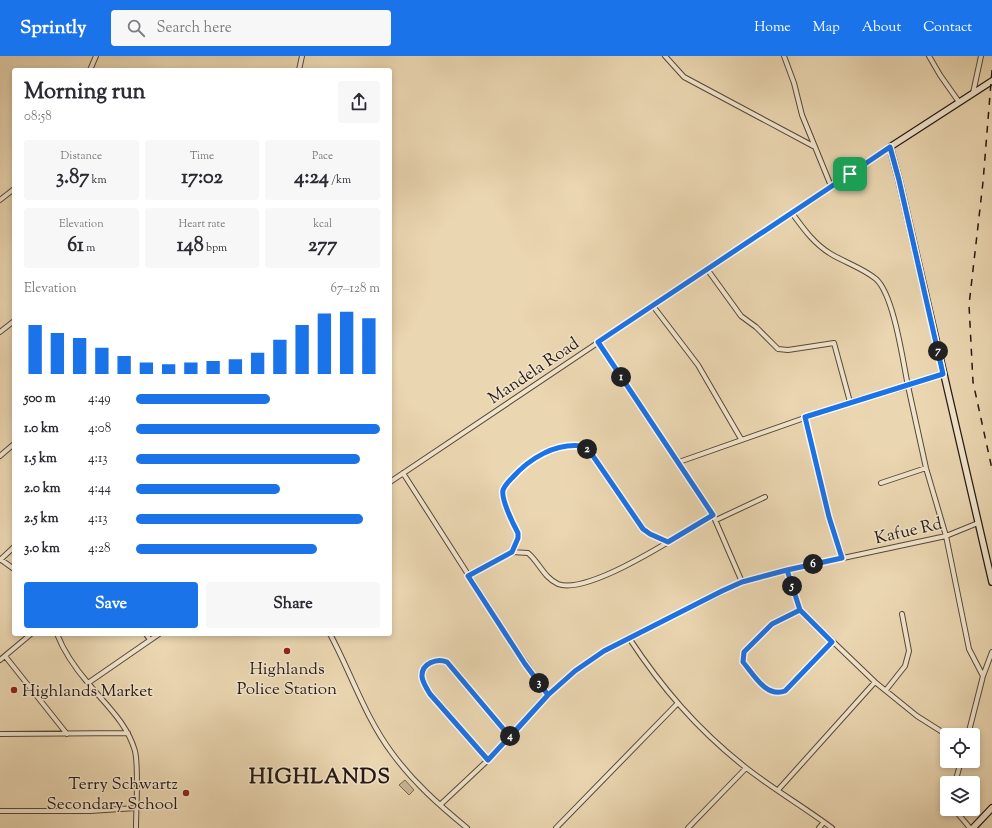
<!DOCTYPE html>
<html lang="en">
<head>
<meta charset="utf-8">
<style>
	:root { --surface:#fff; --page:#f7f7f7; --text:#2b2b33; --muted:#7c7c81; --accent:#1a73e8 }
	body { margin:0; font-family:"Sorts Mill Goudy",serif; background:var(--page); color:var(--text); height:100vh; display:flex; flex-direction:column; font-size:15px; white-space:nowrap }
	* { box-sizing:border-box; margin:0 }
	p { font-size:13px; color:var(--muted) }
	.icon { flex:none; width:22px; height:22px; fill:none; stroke:currentColor; stroke-width:2; stroke-linecap:round; stroke-linejoin:round }
	.map { position:relative; flex:1; overflow:hidden }
	.drawer { position:absolute; left:12px; top:12px; width:380px; height:568px; display:flex; flex-direction:column; background:var(--surface); border-radius:4px; box-shadow:0 2px 6px #0003 }
	.drawer>* { flex:none }
	.fabs { position:absolute; left:940px; top:672px; display:grid; gap:8px }
	.fabs a { display:grid; place-items:center; width:40px; height:40px; border-radius:4px; background:var(--surface); box-shadow:0 2px 6px #0003; font-size:20px }
	.pin { position:absolute; display:grid; place-items:center; width:34px; height:34px; color:#fff; margin:-17px; border-radius:8px; box-shadow:0 2px 6px #0006 }
	.km { position:absolute; width:20px; height:20px; margin:-10px; border-radius:50%; background:#222; color:#fff; font-size:11px; line-height:20px; text-align:center }
	.round { display:grid; place-items:center; flex:none; width:42px; height:42px; border-radius:4px; background:var(--page) }
	.overview { display:flex; align-items:center; justify-content:space-between; height:68px; padding:0 12px }
	h1 { font-size:22px; font-weight:700; line-height:30px }
	.metrics { display:grid; grid-template-columns:repeat(3,1fr); gap:6px; height:68px; padding:4px 12px }
	.metrics div { display:grid; align-content:center; border-radius:4px; background:var(--page); text-align:center }
	.metrics b { font-size:20px; font-weight:700 }
	.metrics small { font-size:11px; font-weight:400 }
	.metrics p { font-size:11px }
	.chart { height:112px; padding:8px 12px }
	.chart p { display:flex; justify-content:space-between }
	.chart svg { width:100%; height:72px; margin-top:4px; stroke:var(--accent); stroke-width:6 }
	.cta { display:flex; gap:8px; margin-top:auto; padding:8px 12px }
	.cta a { flex:1; height:46px; border-radius:4px; background:var(--accent); color:#fff; font-size:16px; font-weight:700; line-height:46px; text-align:center }
	.cta a+a { background:var(--page); color:var(--text) }
	ul { padding:0 12px; list-style:none; font-size:13px }
	li { display:grid; grid-template-columns:64px 48px 1fr; align-items:center; height:30px }
	li i { height:10px; border-radius:5px; background:var(--accent) }
	header { display:flex; align-items:center; gap:24px; box-sizing:border-box; height:56px; padding:0 20px; background:var(--accent); color:#fff }
	header strong { font-size:19px }
	nav { display:flex; gap:22px; margin-inline-start:auto; font-size:14px }
	.search { width:280px; height:36px; background:var(--page); display:flex; align-items:center; gap:10px; box-sizing:border-box; padding:0 14px; border-radius:4px; color:var(--muted); font-size:15px }
	.map>svg:first-child { display:block }
	.green { fill:#c9b696; stroke:#786854 }
	.lines { fill:none; stroke-linecap:round; stroke-linejoin:round }
	.street-casing { stroke:#57483a; stroke-width:6 }
	.secondary-casing { stroke:#261913; stroke-width:8 }
	.street { stroke:#f1e4cc; stroke-width:4 }
	.secondary { stroke:#f1e4cc; stroke-width:5.5 }
	.rail { stroke:#261913; stroke-width:1.5; stroke-dasharray:7 7; stroke-linecap:butt }
	.route-casing { stroke:#fff; stroke-width:8 }
	.route { stroke:#1a73e8; stroke-width:5 }
	.poi-dot { fill:#8f2418; stroke:#f1e4cc; stroke-width:1.5 }
	.labels { text-anchor:middle; stroke-width:3; stroke-linejoin:round; paint-order:stroke }
	.street-label { font-size:17px; fill:#261913; stroke:#f1e4cc }
	.poi-label { font-size:17px; fill:#261913; stroke:#f1e4cc }
	.district-label { font-size:21px; font-weight:bold; letter-spacing:1px; fill:#261913; stroke:#f1e4cc }
</style>
</head>
<body>
<header>
<strong>Sprintly</strong>
<div class="search"><svg class="icon" aria-label="search" viewBox="0 0 24 24"><circle cx="10" cy="10" r="6"/><path d="M15 15l6 6"/></svg>Search here</div>
<nav><a>Home</a><a>Map</a><a>About</a><a>Contact</a></nav>
</header>
<div class="map">
<svg width="992" height="772" viewBox="0 0 992 772">
	<rect width="100%" height="100%" fill="#ead6b1"/>
	<filter id="stains"><feTurbulence type="fractalNoise" baseFrequency=".005" numOctaves="4"/><feColorMatrix values="0 0 0 0 .2 0 0 0 0 .09 0 0 0 0 .02 0 0 0 .5 -.17"/></filter>
	<radialGradient id="worn" r=".72"><stop offset=".6" stop-color="#630" stop-opacity="0"/><stop offset="1" stop-color="#630" stop-opacity=".3"/></radialGradient>
	<path class="green" d="M405,724L414,734L409,739L399,729Z"/>
	<g class="lines">
		<defs>
			<path id="street" d="M665,0L684,21L815,91
				M784,0L794,27L802,59L831,130
				M929,0L940,19L959,46
				M90,14L96,0
				M299,14L302,0
				M973,37L981,0
				M0,144L14,133
				M792,157C803,172 814,188 831,198C846,207 863,212 876,223C894,239 903,306 908,330L943,318
				M707,213L741,260L756,271L778,293L788,294L834,287L850,346
				M653,250L698,309L741,383
				M0,276L14,265
				M598,286L713,459L742,526
				M805,361L829,461L843,502
				M0,400L14,388
				M679,406L850,346L908,330L926,412L946,480L969,593L983,620
				M403,417L514,590L548,639
				M390,426L890,91
				M881,427L926,412
				M716,464L765,441
				M512,496L528,497C539,506 544,522 558,528C589,540 684,476 713,459
				M0,503L14,513
				M0,504L14,491
				M787,514L800,554L875,626L917,660L947,679
				M468,520L512,496L518,482V477C513,468 501,443 503,434C504,429 509,425 512,422C528,404 564,380 588,393L643,473L650,479L668,486
				M800,554L772,568L744,596L743,606C754,619 766,642 785,635L832,586
				M57,578C64,596 76,613 88,627C106,649 127,667 135,695C139,712 136,753 136,772
				M146,578L150,584
				M330,578C351,617 365,661 392,697C413,726 439,749 467,772
				M629,582C662,632 697,673 745,711C773,733 804,751 832,772
				M5,600L67,678
				M0,604L31,578
				M88,627L159,578
				M886,634L905,610L909,595L902,558
				M0,678L128,677
				M968,679L983,620L992,596
				M488,704L426,632C425,629 422,623 422,619C422,606 437,602 447,606L509,681
				M955,727L961,705
				M778,734L875,626
				M440,749L488,704L548,639L575,615L604,595L629,582L742,526L787,514L946,480L978,467
				M954,753L970,772
				M0,755H90L136,752
				M556,772L677,648
				M688,772L746,712
				M819,772L824,766"/>
			<path id="secondary" d="M992,25L890,91L899,124L992,526
				M973,772L992,752"/>
		</defs>
		<use href="#street" class="street-casing"/>
		<use href="#secondary" class="secondary-casing"/>
		<use href="#street" class="street"/>
		<use href="#secondary" class="secondary"/>
		<path class="rail" d="M992,14L983,126L969,249L973,326L992,413"/>
	</g>
	<g class="lines">
		<defs>
			<path id="route" d="M850,118L598,286L713,459L668,486L650,478L643,473L593,400L582,390C555,387 530,402 512,422C509,425 505,429 503,434C501,443 513,468 518,477V482L512,496L468,520L525,608L548,639L510,681L447,606C437,602 421,607 422,621C423,627 427,633 430,638L488,704L548,639L575,615L604,595L722,535L742,526L787,514L800,554L832,586L785,635C766,642 754,619 743,606L744,596L772,568L800,554L787,514L842,502L829,461L805,361L943,318L899,124L890,91L850,118"/>
		</defs>
		<use href="#route" class="route-casing"/>
		<use href="#route" class="route"/>
	</g>
	<g class="poi-dot">
		<circle cx="287" cy="595" r="4"/>
		<circle cx="14" cy="634" r="4"/>
		<circle cx="186" cy="737" r="4"/>
	</g>
	<g class="labels">
		<g class="street-label">
			<text transform="translate(533 314) rotate(-34)" y="6">Mandela Road</text>
			<text transform="translate(908 474) rotate(-13)" y="6">Kafue Rd</text>
		</g>
		<g class="poi-label">
			<text x="287" y="618">Highlands<tspan x="287" dy="20">Police Station</tspan></text>
			<text x="22" y="640" text-anchor="start">Highlands Market</text>
			<text x="178" y="733" text-anchor="end">Terry Schwartz<tspan x="178" dy="20">Secondary School</tspan></text>
		</g>
		<g class="district-label">
			<text x="320" y="727">HIGHLANDS</text>
		</g>
	</g>
	<rect width="100%" height="100%" filter="url(#stains)"/>
	<rect width="100%" height="100%" fill="url(#worn)"/>
</svg>
<div class="fabs">
<a><svg class="icon" aria-label="locate" viewBox="0 0 24 24"><circle cx="12" cy="12" r="6"/><path d="M12 2v4M12 18v4M2 12h4M18 12h4"/></svg></a>
<a><svg class="icon" aria-label="layers" viewBox="0 0 24 24"><path d="M12 4l9 5-9 5-9-5zM3 14l9 5 9-5"/></svg></a>
</div>
<div class="pin" style="left:850px;top:118px;background:#1e9e55"><svg class="icon" aria-label="arrive" viewBox="0 0 24 24"><path d="M6 21V4h12l-3 4 3 4H6"/></svg></div>
<b class="km" style="left:621px;top:321px">1</b>
<b class="km" style="left:587px;top:393px">2</b>
<b class="km" style="left:539px;top:627px">3</b>
<b class="km" style="left:510px;top:680px">4</b>
<b class="km" style="left:792px;top:530px">5</b>
<b class="km" style="left:813px;top:508px">6</b>
<b class="km" style="left:938px;top:295px">7</b>
<section class="drawer">
<div class="overview"><div><h1>Morning run</h1><p>08:58</p></div><a class="round"><svg class="icon" aria-label="share" viewBox="0 0 24 24"><path d="M12 15V3M7 8l5-5 5 5M5 13v7h14v-7"/></svg></a></div>
<div class="metrics">
<div><p>Distance</p><b>3.87<small> km</small></b></div>
<div><p>Time</p><b>17:02</b></div>
<div><p>Pace</p><b>4:24<small> /km</small></b></div>
</div>
<div class="metrics">
<div><p>Elevation</p><b>61<small> m</small></b></div>
<div><p>Heart rate</p><b>148<small> bpm</small></b></div>
<div><p>kcal</p><b>277</b></div>
</div>
<div class="chart"><p><span>Elevation</span>67–128 m</p>
<svg viewBox="0 0 160 44" preserveAspectRatio="none"><path d="M5 44V14M15 44V19M25 44V22M35 44V28M45 44V33M55 44V37M65 44V38M75 44V37M85 44V36M95 44V35M105 44V31M115 44V23M125 44V14M135 44V7M145 44V6M155 44V10"/></svg>
</div>
<ul>
<li><b>500 m</b>4:49<i style="width:55%"></i></li>
<li><b>1.0 km</b>4:08<i style="width:100%"></i></li>
<li><b>1.5 km</b>4:13<i style="width:92%"></i></li>
<li><b>2.0 km</b>4:44<i style="width:59%"></i></li>
<li><b>2.5 km</b>4:13<i style="width:93%"></i></li>
<li><b>3.0 km</b>4:28<i style="width:74%"></i></li>
</ul>
<div class="cta"><a>Save</a><a>Share</a></div>
</section>
</div>
</body>
</html>
